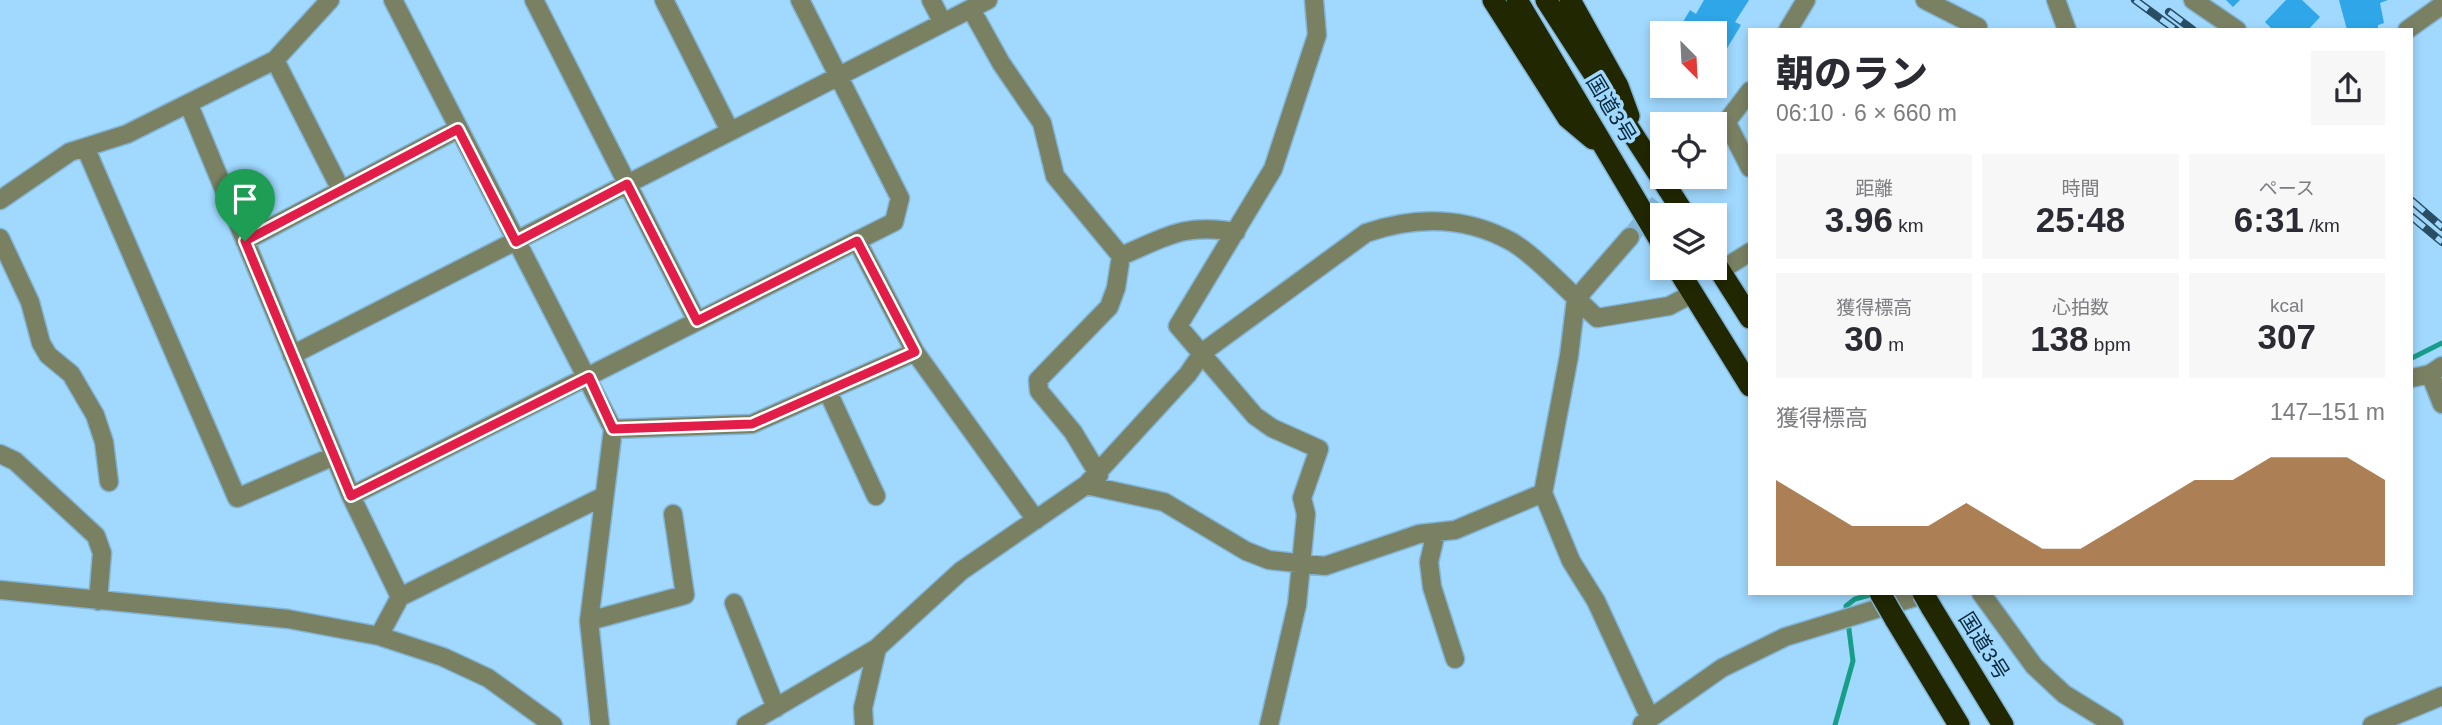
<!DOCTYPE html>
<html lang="ja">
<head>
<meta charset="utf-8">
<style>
	:root { --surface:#fff; --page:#f7f7f7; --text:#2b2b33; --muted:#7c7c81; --accent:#894b0d }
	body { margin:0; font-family:Helvetica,"Noto Sans JP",sans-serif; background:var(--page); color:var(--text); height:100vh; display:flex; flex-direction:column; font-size:26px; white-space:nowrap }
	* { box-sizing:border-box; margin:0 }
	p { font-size:23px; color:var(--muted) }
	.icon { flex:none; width:38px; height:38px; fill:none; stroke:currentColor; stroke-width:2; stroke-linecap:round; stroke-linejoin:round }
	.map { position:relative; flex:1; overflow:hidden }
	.sheet { position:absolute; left:1748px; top:28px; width:665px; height:567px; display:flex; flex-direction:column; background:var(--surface); border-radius:0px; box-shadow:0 4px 10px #0003 }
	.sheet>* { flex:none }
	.needle { width:46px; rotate:156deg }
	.buttons { position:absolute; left:1650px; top:21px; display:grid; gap:14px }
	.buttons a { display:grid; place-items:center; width:77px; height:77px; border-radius:0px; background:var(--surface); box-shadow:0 4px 10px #0003; font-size:35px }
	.pin { position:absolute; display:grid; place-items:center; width:60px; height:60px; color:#fff; margin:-72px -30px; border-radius:50% 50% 50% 0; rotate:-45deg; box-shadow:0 0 7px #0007 }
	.pin .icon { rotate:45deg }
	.round { display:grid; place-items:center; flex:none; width:74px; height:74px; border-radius:0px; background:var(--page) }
	.headline { display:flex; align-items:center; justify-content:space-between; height:119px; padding:0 28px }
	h1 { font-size:38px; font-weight:800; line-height:52px }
	.stats { display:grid; grid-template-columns:repeat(3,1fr); gap:10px; height:119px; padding:7px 28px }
	.stats div { display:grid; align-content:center; border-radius:0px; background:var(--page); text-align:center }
	.stats b { font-size:35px; font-weight:800 }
	.stats small { font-size:19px; font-weight:400 }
	.stats p { font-size:19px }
	.chart { height:196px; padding:14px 28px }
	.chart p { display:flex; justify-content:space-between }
	.chart svg { width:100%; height:126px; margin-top:7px; fill:var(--accent); opacity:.7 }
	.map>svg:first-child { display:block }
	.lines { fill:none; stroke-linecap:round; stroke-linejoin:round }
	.stream { stroke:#179e89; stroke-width:5 }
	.building { fill:#2fa6e7 }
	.minor-tunnel { stroke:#82b5d7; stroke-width:18; stroke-dasharray:18 9; stroke-linecap:butt }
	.minor-casing { stroke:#82b5d7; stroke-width:21 }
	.highway-casing { stroke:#82b5d7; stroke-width:24 }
	.minor { stroke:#7a8163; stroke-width:18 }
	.highway { stroke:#212701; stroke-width:21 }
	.rail-casing { stroke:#294e64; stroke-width:8 }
	.rail { stroke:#a0d8fe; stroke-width:5; stroke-dasharray:16; stroke-linecap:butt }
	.highway-bridge-casing { stroke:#82b5d7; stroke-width:24; stroke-linecap:butt }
	.highway-bridge { stroke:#212701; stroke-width:21 }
	.route-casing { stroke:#fff; stroke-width:14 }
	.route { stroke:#e11d48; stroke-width:9 }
	.labels { text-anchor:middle; stroke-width:7; stroke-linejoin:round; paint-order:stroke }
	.street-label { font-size:21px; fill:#082739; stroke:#a0d8fe }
</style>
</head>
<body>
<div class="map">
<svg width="2442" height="725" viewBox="0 0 2442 725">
	<rect width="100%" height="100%" fill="#a0d8fe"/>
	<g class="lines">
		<path class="stream" d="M2412,358L2442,343
			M1835,725L1853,661L1846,606L1855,599L1877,593"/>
	</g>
	<path class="building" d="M1704,0H1749L1735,22L1741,25L1723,55L1715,51V33H1701L1683,22L1690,10L1696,14Z
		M2226,0H2240L2233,7Z
		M2286,0H2302L2320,17L2308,30H2273L2265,22Z
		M2339,0H2388L2380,3L2384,23L2378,25V30H2347Z"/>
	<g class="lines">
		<path class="minor-tunnel" d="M1630,237L1680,177"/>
		<defs>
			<path id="minor" d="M393,0L613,429L589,621L600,725
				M534,0L697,321
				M664,0L730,131
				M931,0L943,23
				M1925,0L1978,27L1975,30
				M2056,0L2067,30
				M2193,0L2237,30
				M971,9L1001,63L1042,123L1055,176L1121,256C1168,236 1184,223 1236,232
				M1788,30L1806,0
				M2407,30L2442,5
				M275,60L341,190
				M189,105L351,496L400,597L379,636
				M1727,123L1750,168
				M1715,137L1750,91
				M86,149L237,498L334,456
				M0,200L70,152L127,134L275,60L330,0
				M1630,237L1576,299L1569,356L1543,493L1571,561L1596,601L1650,718
				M0,238L30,302L41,343L48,355L71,374L95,415L104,442L109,482
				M245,241L458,129
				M857,241L915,352L1036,520
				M1720,271L1750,252
				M292,355L988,0
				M2430,374L2442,404
				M2412,378L2430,374L2442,366
				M827,390L876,496
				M613,429L752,424L915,352
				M0,454L15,461L96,536L102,553L98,601
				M1099,475L1073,432L1039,391L1038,380L1109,307L1116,288L1121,256
				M1086,485L1164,502L1246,551L1269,560L1325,566L1419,534L1455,530L1543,493
				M351,496L894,222L900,198L800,0
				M1436,532L1429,562L1432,587L1455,659
				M0,590L288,619L379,636L443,657L488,678L553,725
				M1981,593L2034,666L2064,694L2114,725
				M400,597L604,496
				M734,603L776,708
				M589,621L685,595L673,514
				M1642,724L1722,668L1785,637L1929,593
				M746,725L877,648L961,571L1086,485L1188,374L1203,352L1366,233C1415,216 1466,216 1512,242C1536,256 1574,297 1597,318L1669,306L1692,294
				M864,725L863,708L877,648
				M1269,725L1297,605L1306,514L1302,498L1319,449L1272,428L1255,416L1178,326L1273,169L1317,35L1314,0
				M2372,725L2442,696"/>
			<path id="highway" d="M1493,0L1568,118L1593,139
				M1517,0L1662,244
				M1546,0L1685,215
				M1570,0L1618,86L1629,116
				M1715,263L1750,318
				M1677,268L1750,386
				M1931,607L2003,725
				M1895,619L1959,725"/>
		</defs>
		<use href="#minor" class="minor-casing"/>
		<use href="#highway" class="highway-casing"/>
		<use href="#minor" class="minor"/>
		<use href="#highway" class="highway"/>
		<defs>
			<path id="rail" d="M2135,0L2176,30
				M2169,12L2193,30
				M2412,201L2442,227
				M2412,217L2442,242"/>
		</defs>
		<use href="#rail" class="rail-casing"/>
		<use href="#rail" class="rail"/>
		<defs>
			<path id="highway-bridge" d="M1880,593L1895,619
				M1923,593L1931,607"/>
		</defs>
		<use href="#highway-bridge" class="highway-bridge-casing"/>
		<use href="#highway-bridge" class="highway-bridge"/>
	</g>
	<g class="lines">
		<defs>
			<path id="route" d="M458,129L516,242L627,184L697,321L857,241L915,352L752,424L613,429L589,377L351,496L245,241Z"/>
		</defs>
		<use href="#route" class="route-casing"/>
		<use href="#route" class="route"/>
	</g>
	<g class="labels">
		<g class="street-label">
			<text transform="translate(1611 109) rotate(59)" y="7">国道3号</text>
			<text transform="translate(1984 646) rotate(58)" y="7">国道3号</text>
		</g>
	</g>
</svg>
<div class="buttons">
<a><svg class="needle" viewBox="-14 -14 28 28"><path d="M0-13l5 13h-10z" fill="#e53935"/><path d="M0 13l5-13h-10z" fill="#7c7c81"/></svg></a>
<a><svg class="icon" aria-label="locate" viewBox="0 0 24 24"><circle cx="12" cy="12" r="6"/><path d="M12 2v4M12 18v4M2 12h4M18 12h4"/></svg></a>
<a><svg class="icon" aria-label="layers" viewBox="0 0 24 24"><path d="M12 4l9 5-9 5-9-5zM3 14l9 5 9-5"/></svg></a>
</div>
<div class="pin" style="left:245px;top:241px;background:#1e9e55"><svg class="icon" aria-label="arrive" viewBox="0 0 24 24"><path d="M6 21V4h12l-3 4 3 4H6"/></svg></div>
<section class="sheet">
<div class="headline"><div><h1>朝のラン</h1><p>06:10 · 6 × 660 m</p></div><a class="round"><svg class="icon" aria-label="share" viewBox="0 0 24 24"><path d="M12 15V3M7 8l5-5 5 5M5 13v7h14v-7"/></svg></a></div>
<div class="stats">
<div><p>距離</p><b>3.96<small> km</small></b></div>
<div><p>時間</p><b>25:48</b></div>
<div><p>ペース</p><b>6:31<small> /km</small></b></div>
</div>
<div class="stats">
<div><p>獲得標高</p><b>30<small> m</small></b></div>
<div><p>心拍数</p><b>138<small> bpm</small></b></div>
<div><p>kcal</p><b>307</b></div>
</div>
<div class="chart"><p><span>獲得標高</span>147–151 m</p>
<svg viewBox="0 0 160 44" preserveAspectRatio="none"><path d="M0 44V14L10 22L20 30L30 30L40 30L50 22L60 30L70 38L80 38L90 30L100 22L110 14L120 14L130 6L140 6L150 6L160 14V44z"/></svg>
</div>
</section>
</div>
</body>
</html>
